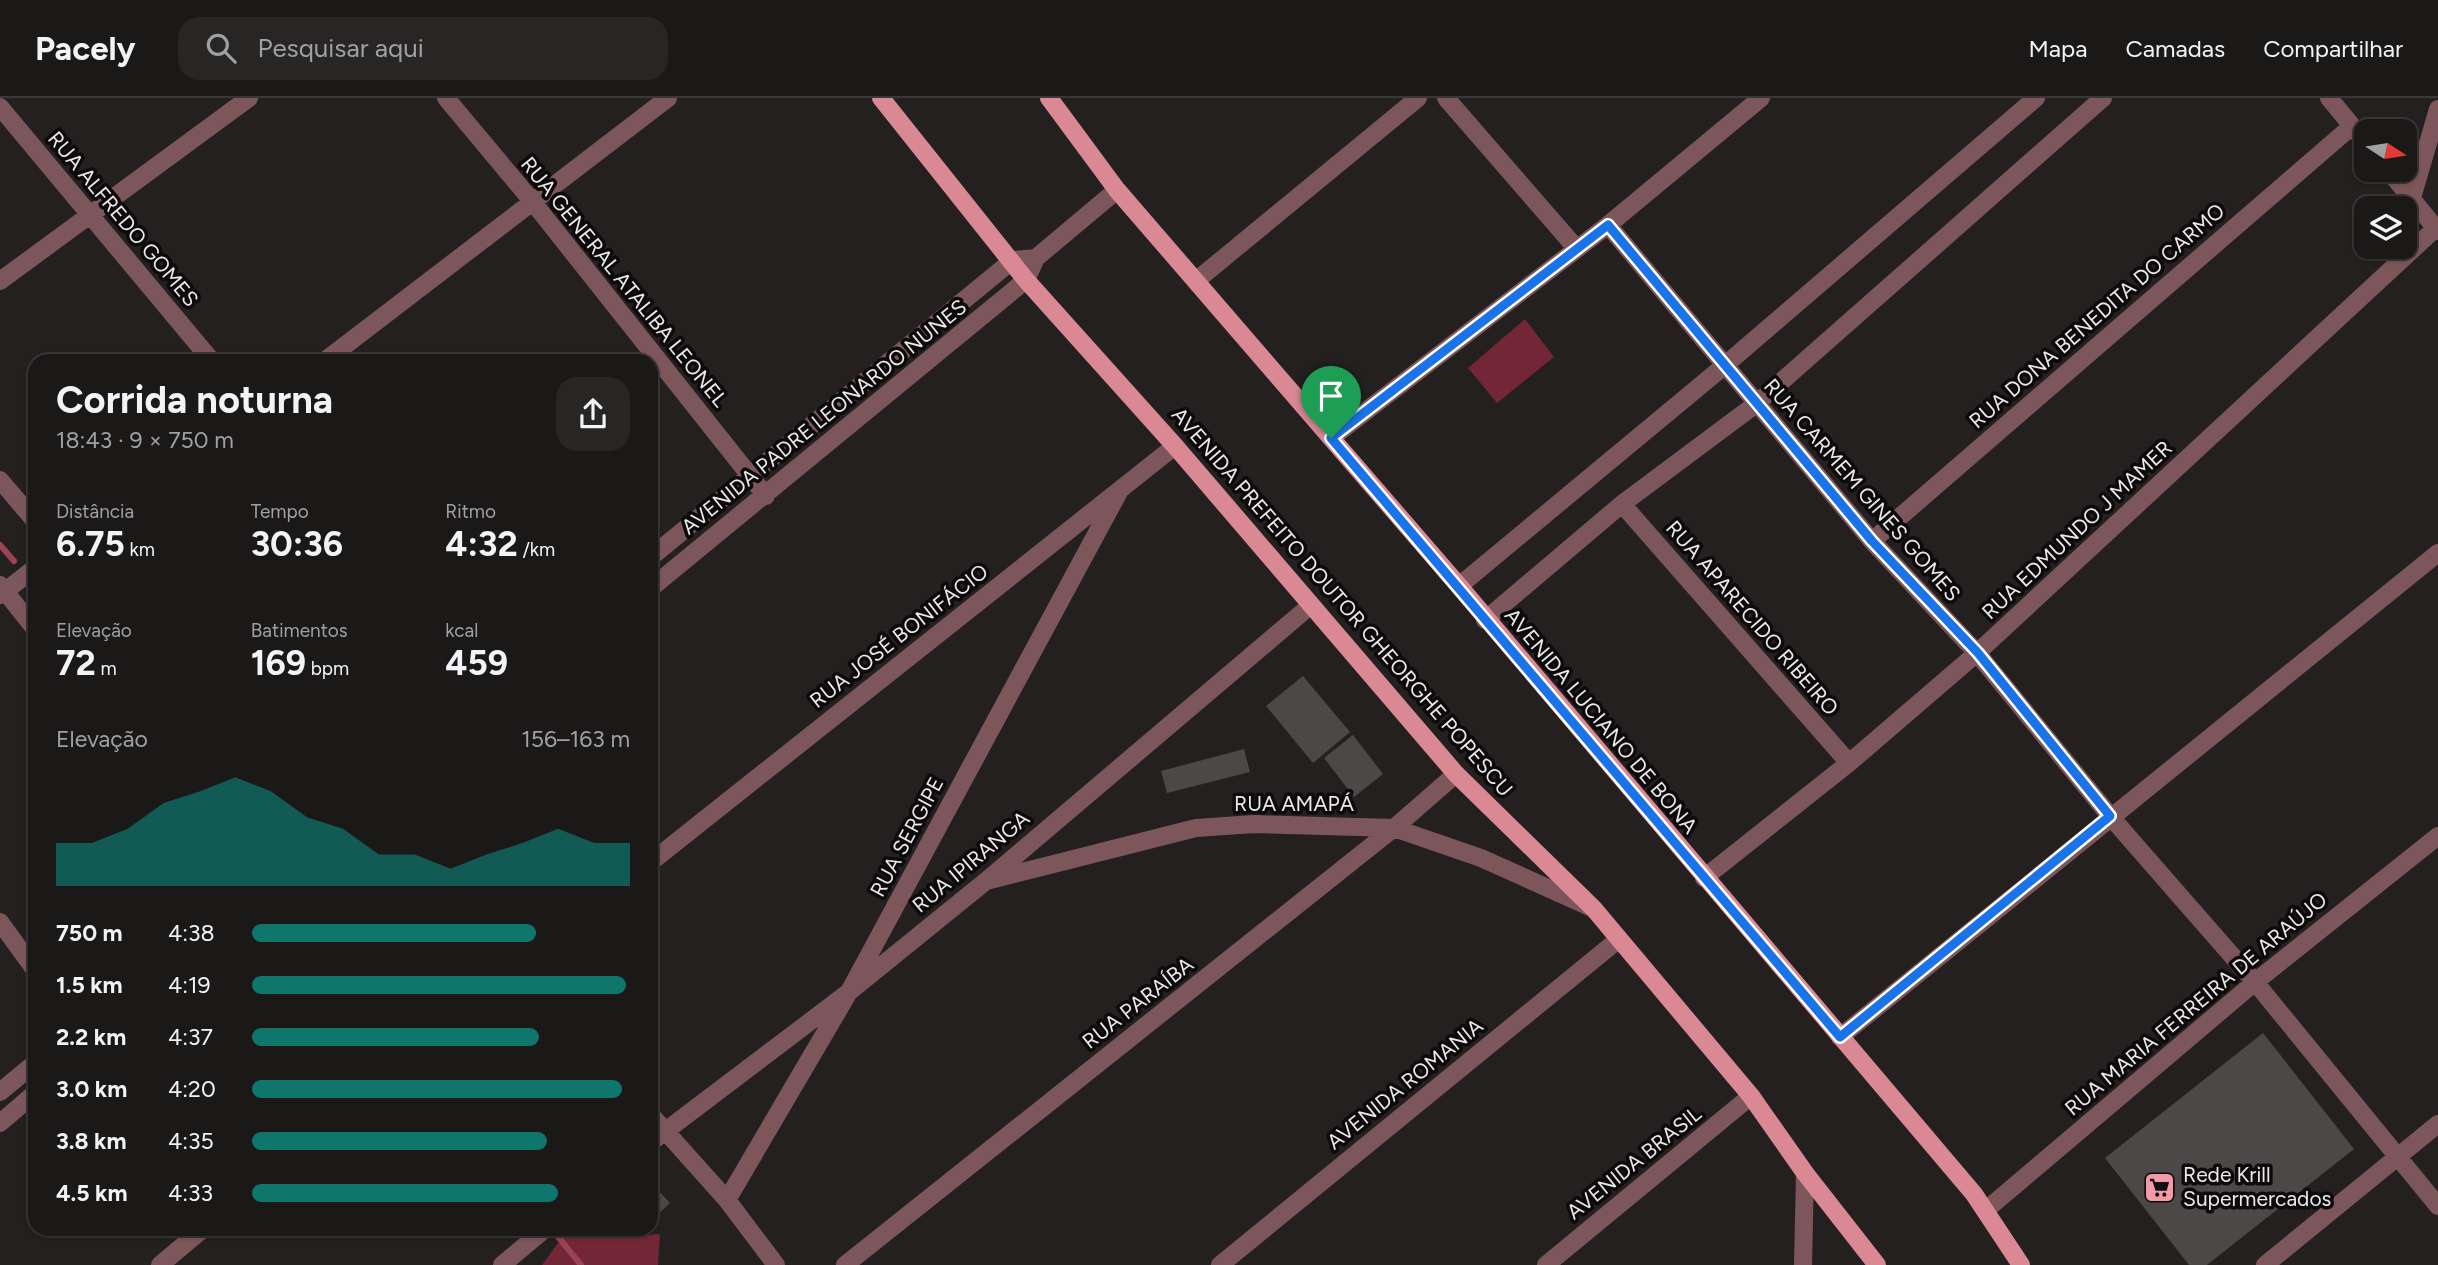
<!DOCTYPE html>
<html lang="pt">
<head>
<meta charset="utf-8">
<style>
	:root { --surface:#1b1818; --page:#282525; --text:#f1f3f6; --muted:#a0a0a2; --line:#393737; --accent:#0f766e }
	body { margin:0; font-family:Figtree,sans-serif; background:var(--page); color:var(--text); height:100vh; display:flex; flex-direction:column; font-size:26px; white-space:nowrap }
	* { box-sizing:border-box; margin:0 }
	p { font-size:23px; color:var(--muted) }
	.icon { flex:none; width:38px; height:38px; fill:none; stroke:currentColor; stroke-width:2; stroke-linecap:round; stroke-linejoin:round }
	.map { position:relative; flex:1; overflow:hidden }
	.side { position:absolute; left:28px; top:256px; width:630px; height:882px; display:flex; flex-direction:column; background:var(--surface); border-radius:21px; box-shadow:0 2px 5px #0004,0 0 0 2px var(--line) }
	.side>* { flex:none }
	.needle { width:46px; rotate:102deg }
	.fabs { position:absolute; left:2354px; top:21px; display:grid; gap:14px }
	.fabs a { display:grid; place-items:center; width:63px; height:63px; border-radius:14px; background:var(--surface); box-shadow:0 2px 5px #0004,0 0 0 2px var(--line); font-size:35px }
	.pin { position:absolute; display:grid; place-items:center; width:60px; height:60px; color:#fff; margin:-72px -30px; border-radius:50% 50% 50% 0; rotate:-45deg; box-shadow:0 0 7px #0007 }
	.pin .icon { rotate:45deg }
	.round { display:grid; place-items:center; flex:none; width:74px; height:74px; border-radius:21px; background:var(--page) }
	.overview { display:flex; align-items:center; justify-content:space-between; height:119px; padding:0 28px }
	h1 { font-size:38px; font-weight:700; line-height:52px }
	.metrics { display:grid; grid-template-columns:repeat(3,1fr); gap:10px; height:119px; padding:7px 28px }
	.metrics div { display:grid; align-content:center }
	.metrics b { font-size:35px; font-weight:700 }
	.metrics small { font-size:19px; font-weight:400 }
	.metrics p { font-size:19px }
	.chart { height:196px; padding:14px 28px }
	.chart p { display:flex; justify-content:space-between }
	.chart svg { width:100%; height:126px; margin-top:7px; fill:var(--accent); opacity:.7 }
	ul { padding:0 28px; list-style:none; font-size:23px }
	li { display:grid; grid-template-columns:112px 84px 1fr; align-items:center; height:52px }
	li i { height:18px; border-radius:9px; background:var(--accent) }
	header { display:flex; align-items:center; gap:42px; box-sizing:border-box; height:98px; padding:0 35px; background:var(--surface); border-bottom:2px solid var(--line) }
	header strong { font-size:33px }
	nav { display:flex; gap:38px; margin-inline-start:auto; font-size:24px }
	.search { width:490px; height:63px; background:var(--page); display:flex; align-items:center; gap:18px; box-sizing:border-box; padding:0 24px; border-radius:21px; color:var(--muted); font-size:26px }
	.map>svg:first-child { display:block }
	.green { fill:#722636 }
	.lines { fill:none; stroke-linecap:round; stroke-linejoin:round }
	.stream { stroke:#9a4353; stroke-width:6 }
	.building { fill:#4d4848 }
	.minor { stroke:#7d565b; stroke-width:18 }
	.major { stroke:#da8994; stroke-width:18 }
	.route-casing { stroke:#fff; stroke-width:14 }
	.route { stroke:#1a73e8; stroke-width:9 }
	.labels { text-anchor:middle; stroke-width:7; stroke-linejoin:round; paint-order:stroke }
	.street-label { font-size:21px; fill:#ebe8e9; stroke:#0c0a0a }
	.poi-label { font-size:21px; fill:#ebe8e9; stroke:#0c0a0a; text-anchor:start }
</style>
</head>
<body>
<header>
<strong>Pacely</strong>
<div class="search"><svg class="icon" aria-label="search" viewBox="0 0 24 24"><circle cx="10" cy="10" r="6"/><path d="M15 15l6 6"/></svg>Pesquisar aqui</div>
<nav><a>Mapa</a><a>Camadas</a><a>Compartilhar</a></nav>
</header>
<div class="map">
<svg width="2438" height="1167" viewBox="0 0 2438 1167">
	<rect width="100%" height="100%" fill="#242020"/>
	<path class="green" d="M1525,221L1554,259L1497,305L1468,270Z
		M569,1130L619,1131L627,1139L660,1136L658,1167H542Z"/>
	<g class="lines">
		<path class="stream" d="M0,447L14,463
			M555,1135L581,1167"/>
	</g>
	<path class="building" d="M1303,578L1350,634L1313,665L1266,608Z
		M1353,637L1383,676L1354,699L1324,660Z
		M1244,651L1250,674L1167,695L1161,673Z
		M2263,935L2354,1051L2207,1167H2189L2105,1060Z
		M651,1085L670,1105L651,1123Z"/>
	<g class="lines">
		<path class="minor" d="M446,0L532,103L766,398
			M1446,0L1577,151
			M2329,0L2366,45
			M0,9L211,262
			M2388,72L2438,133
			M2412,100L2438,11
			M1608,127L1872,443L1977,555L2110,718L2255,884L2438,1108
			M1197,182L1418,0
			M0,183L249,0
			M326,262L668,0
			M1331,340L1608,127L1761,0
			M0,382L35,423
			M1622,406L1849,665
			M1872,443L2352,28
			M651,459L1013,162L1036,160
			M0,487L35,531
			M1459,488L1724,268L2036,0
			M651,490L1026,182L1036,160L1117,92
			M0,497L35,470
			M1485,522L1622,406L1756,306L2103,0
			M651,764L1175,348
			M1704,780L1849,665L1977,555L2438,128
			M990,782L1196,730L1254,726L1394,730L1481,760L1590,809
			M0,824L35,872
			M1840,939L2438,455
			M0,994L35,965
			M651,1017L727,1102L776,1167
			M0,1025L35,995
			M651,1044L849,894L986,783L1311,507
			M727,1102L849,894L1120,392
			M1986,1112L2255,884L2438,738
			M160,1167L204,1130
			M502,1167L546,1130
			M845,1167L1394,730L1456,676
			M1220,1167L1619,841
			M1546,1167L1751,998
			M1803,1167L1805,1075
			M2265,1167L2438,1026"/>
		<path class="major" d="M881,0L1026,182L1175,348L1456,676L1594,811L1751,998L1805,1075L1877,1167
			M1049,0L1117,92L1459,488L1974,1096L2021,1167"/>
	</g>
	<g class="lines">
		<defs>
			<path id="route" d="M1608,127L1872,443L1978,555L2110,718L1840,939L1331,340Z"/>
		</defs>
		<use href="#route" class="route-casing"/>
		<use href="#route" class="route"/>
	</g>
	<defs>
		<symbol id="supermarket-square" viewBox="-11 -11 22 22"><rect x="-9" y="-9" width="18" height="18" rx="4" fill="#f49aa6" stroke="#0c0a0a"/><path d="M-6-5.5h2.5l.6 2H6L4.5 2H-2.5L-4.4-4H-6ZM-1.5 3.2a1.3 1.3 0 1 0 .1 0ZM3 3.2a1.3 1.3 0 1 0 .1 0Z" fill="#111"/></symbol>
	</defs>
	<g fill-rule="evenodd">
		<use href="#supermarket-square" x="2142" y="1072" width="35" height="35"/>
	</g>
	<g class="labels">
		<g class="street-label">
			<text transform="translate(123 121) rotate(50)" y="7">RUA ALFREDO GOMES</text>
			<text transform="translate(624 184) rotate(51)" y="7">RUA GENERAL ATALIBA LEONEL</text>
			<text transform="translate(2097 218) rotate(-41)" y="7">RUA DONA BENEDITA DO CARMO</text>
			<text transform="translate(824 319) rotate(-39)" y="7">AVENIDA PADRE LEONARDO NUNES</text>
			<text transform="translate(1862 392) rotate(49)" y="7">RUA CARMEM GINES GOMES</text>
			<text transform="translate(2077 432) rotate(-43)" y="7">RUA EDMUNDO J MAMER</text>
			<text transform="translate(1342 504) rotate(49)" y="7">AVENIDA PREFEITO DOUTOR GHEORGHE POPESCU</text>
			<text transform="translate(1752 520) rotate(49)" y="7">RUA APARECIDO RIBEIRO</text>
			<text transform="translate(899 538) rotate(-38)" y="7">RUA JOSÉ BONIFÁCIO</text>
			<text transform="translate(1601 623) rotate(50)" y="7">AVENIDA LUCIANO DE BONA</text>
			<text x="1294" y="713">RUA AMAPÁ</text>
			<text transform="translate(907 739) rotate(-62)" y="7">RUA SERGIPE</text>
			<text transform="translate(971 764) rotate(-40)" y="7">RUA IPIRANGA</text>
			<text transform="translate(1138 905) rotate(-38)" y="7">RUA PARAÍBA</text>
			<text transform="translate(2196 906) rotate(-40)" y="7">RUA MARIA FERREIRA DE ARAÚJO</text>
			<text transform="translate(1405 986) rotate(-39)" y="7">AVENIDA ROMANIA</text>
			<text transform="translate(1634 1065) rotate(-39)" y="7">AVENIDA BRASIL</text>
		</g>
		<g class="poi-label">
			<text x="2183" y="1084">Rede Krill<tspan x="2183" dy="24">Supermercados</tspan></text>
		</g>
	</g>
</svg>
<div class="fabs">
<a><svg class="needle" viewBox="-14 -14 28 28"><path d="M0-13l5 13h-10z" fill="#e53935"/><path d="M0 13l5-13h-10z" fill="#a0a0a2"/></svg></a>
<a><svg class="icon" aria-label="layers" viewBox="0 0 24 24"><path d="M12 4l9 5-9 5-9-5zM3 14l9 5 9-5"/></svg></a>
</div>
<div class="pin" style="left:1331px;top:340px;background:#1e9e55"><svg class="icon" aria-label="arrive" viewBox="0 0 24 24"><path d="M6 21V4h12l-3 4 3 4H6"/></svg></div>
<section class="side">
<div class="overview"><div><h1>Corrida noturna</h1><p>18:43 · 9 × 750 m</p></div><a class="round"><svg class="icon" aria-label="share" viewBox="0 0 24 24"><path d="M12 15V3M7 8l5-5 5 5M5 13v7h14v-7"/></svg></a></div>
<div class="metrics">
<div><p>Distância</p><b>6.75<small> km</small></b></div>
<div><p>Tempo</p><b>30:36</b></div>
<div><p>Ritmo</p><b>4:32<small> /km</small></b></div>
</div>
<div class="metrics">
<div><p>Elevação</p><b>72<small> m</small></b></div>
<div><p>Batimentos</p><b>169<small> bpm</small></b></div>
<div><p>kcal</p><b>459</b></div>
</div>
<div class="chart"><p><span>Elevação</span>156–163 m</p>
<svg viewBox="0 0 160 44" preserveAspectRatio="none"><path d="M0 44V29L10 29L20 24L30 15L40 11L50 6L60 11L70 20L80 24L90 33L100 33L110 38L120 33L130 29L140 24L150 29L160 29V44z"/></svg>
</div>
<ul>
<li><b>750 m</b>4:38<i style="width:75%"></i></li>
<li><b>1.5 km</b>4:19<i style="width:99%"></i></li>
<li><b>2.2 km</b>4:37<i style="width:76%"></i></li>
<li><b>3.0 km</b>4:20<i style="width:98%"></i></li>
<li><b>3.8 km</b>4:35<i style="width:78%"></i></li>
<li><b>4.5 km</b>4:33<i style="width:81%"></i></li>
</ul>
</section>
</div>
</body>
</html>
